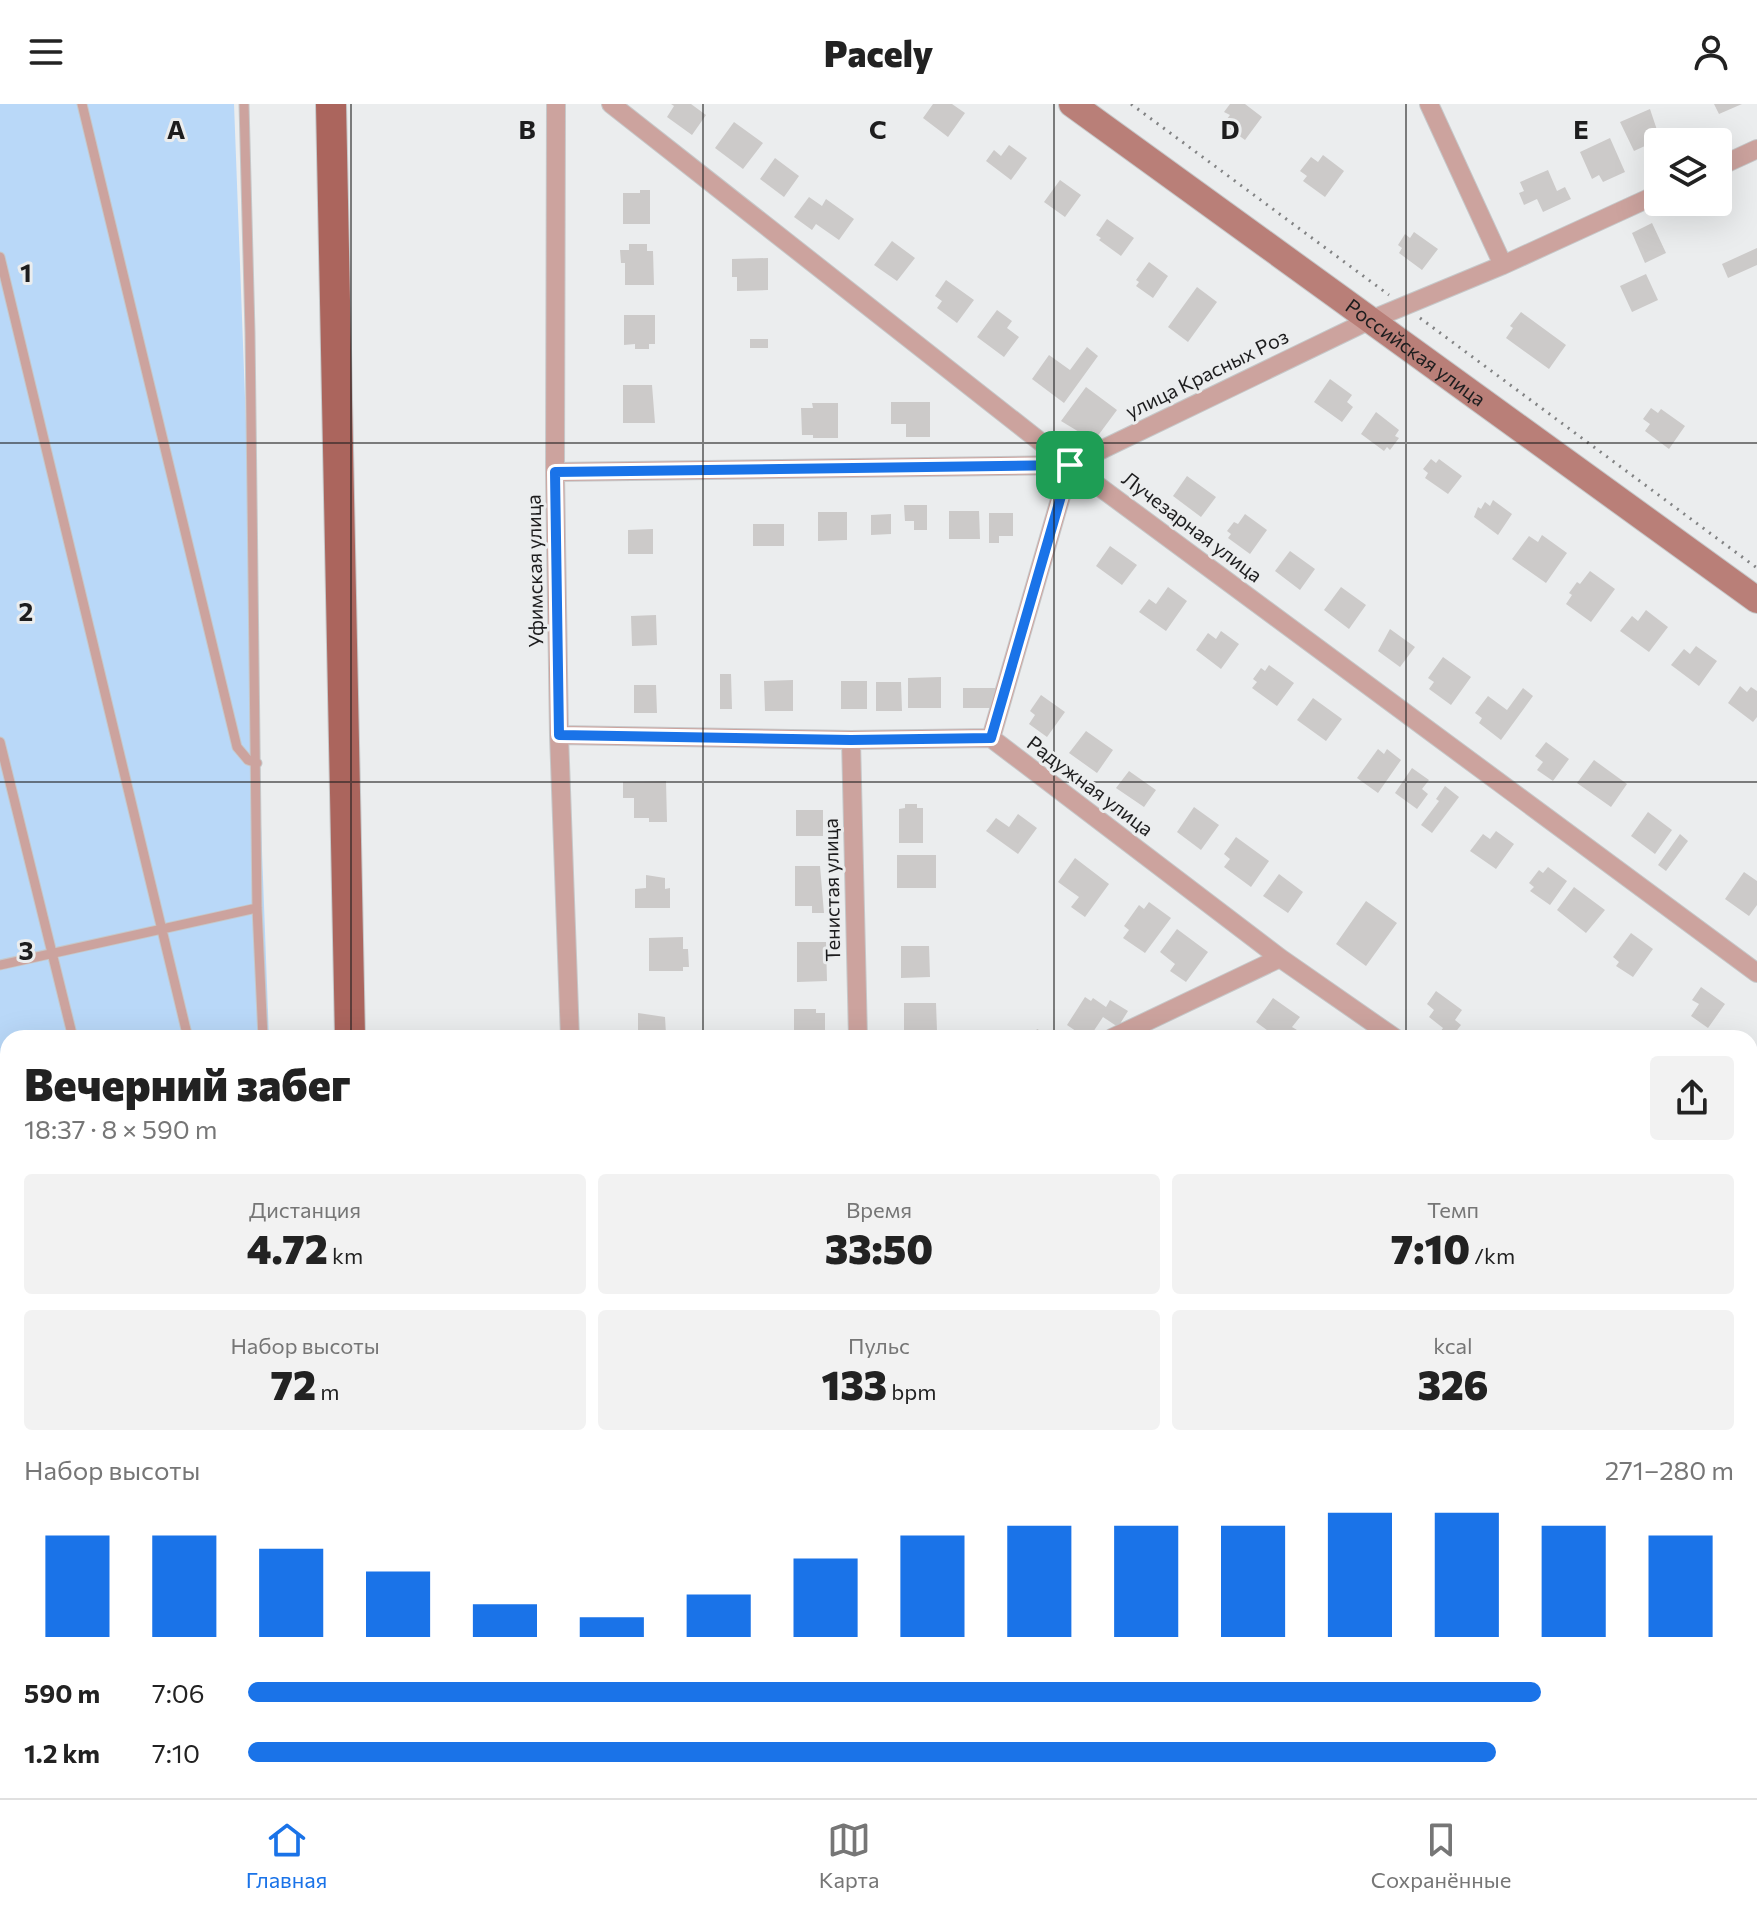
<!DOCTYPE html>
<html lang="ru">
<head>
<meta charset="utf-8">
<style>
	:root { --surface:#fff; --page:#f2f2f2; --text:#222; --muted:#767676; --line:#e0e0e0; --accent:#1a73e8 }
	body { margin:0; font-family:Commissioner,sans-serif; background:var(--page); color:var(--text); height:100vh; display:flex; flex-direction:column; font-size:30px; white-space:nowrap }
	* { box-sizing:border-box; margin:0 }
	p { font-size:26px; color:var(--muted) }
	.icon { flex:none; width:44px; height:44px; fill:none; stroke:currentColor; stroke-width:2; stroke-linecap:round; stroke-linejoin:round }
	.map { position:relative; flex:1; overflow:hidden }
	.details { position:absolute; left:0px; top:926px; width:1758px; height:768px; display:flex; flex-direction:column; background:var(--surface); border-radius:24px 24px 0 0; box-shadow:0 8px 32px #0002 }
	.details>* { flex:none }
	.fabs { position:absolute; left:1644px; top:24px; display:grid; gap:16px }
	.fabs a { display:grid; place-items:center; width:88px; height:88px; border-radius:8px; background:var(--surface); box-shadow:0 8px 32px #0002; font-size:40px }
	.pin { position:absolute; display:grid; place-items:center; width:68px; height:68px; color:#fff; margin:-34px; border-radius:16px; box-shadow:0 4px 12px #0006 }
	.round { display:grid; place-items:center; flex:none; width:84px; height:84px; border-radius:8px; background:var(--page) }
	.headline { display:flex; align-items:center; justify-content:space-between; height:136px; padding:0 24px }
	h1 { font-size:44px; font-weight:800; line-height:60px }
	.stats { display:grid; grid-template-columns:repeat(3,1fr); gap:12px; height:136px; padding:8px 24px }
	.stats div { display:grid; align-content:center; border-radius:8px; background:var(--page); text-align:center }
	.stats b { font-size:40px; font-weight:800 }
	.stats small { font-size:22px; font-weight:400 }
	.stats p { font-size:22px }
	.chart { height:224px; padding:16px 24px }
	.chart p { display:flex; justify-content:space-between }
	.chart svg { width:100%; height:144px; margin-top:8px; stroke:var(--accent); stroke-width:6 }
	ul { padding:0 24px; list-style:none; font-size:26px }
	li { display:grid; grid-template-columns:128px 96px 1fr; align-items:center; height:60px }
	li i { height:20px; border-radius:10px; background:var(--accent) }
	header { display:flex; justify-content:space-between; align-items:center; height:104px; padding:0 24px; background:var(--surface); font-size:36px; font-weight:800 }
	.menu { display:flex; justify-content:space-around; align-items:center; height:112px; border-top:2px solid var(--line); background:var(--surface); font-size:22px; color:var(--muted) }
	.menu a { display:grid; justify-items:center; gap:4px }
	.menu .on { color:var(--accent) }
	.map>svg:first-child { display:block }
	.green { fill:#b9d8f8 }
	.building { fill:#cccac9 }
	.lines { fill:none; stroke-linecap:round; stroke-linejoin:round }
	.lane-casing { stroke:#c6c8c9; stroke-width:11 }
	.street-casing { stroke:#c6c8c9; stroke-width:20 }
	.secondary-casing { stroke:#c6c8c9; stroke-width:28 }
	.primary-casing { stroke:#c6c8c9; stroke-width:32 }
	.path { stroke:#828384; stroke-width:3; stroke-dasharray:2 6; stroke-linecap:butt }
	.lane { stroke:#cca39e; stroke-width:9 }
	.street { stroke:#cca39e; stroke-width:18 }
	.secondary { stroke:#b97f78; stroke-width:26 }
	.primary { stroke:#ab655d; stroke-width:30 }
	.route-casing { stroke:#fff; stroke-width:16 }
	.route { stroke:#1a73e8; stroke-width:10 }
	.grid { fill:none; stroke:#1d1d1e; stroke-width:2; stroke-opacity:0.55 }
	.labels { text-anchor:middle; stroke-width:6; stroke-linejoin:round; paint-order:stroke }
	.street-label { font-size:20px; fill:#1d1d1e; stroke:#ebedee }
	.grid-label { font-size:26px; text-anchor:middle; font-weight:bold; fill:#1d1d1e; stroke:#ebedee; stroke-width:6; stroke-linejoin:round; paint-order:stroke }
</style>
</head>
<body>
<header><svg class="icon" aria-label="menu" viewBox="0 0 24 24"><path d="M4 6h16M4 12h16M4 18h16"/></svg>Pacely<svg class="icon" aria-label="person" viewBox="0 0 24 24"><circle cx="12" cy="8" r="4"/><path d="M4 21q1-7 8-7t8 7"/></svg></header>
<div class="map">
<svg width="1757" height="1694" viewBox="0 0 1757 1694">
	<rect width="100%" height="100%" fill="#ebedee"/>
	<path class="green" d="M0,0H234L269,934H8V1686H129V1694H0Z"/>
	<path class="building" d="M671,0H691L706,11L692,31L667,13L674,2Z
		M933,0H952L965,9L948,33L923,14Z
		M1230,0H1245L1262,13L1245,36L1223,20L1230,11L1224,8Z
		M1714,0H1742L1719,10Z
		M1650,5L1660,35L1634,47L1620,18Z
		M734,18L763,39L743,65L715,44Z
		M1610,34L1625,68L1603,78L1599,71L1592,75L1580,48Z
		M1009,41L1027,54L1011,76L986,57L994,46L1001,52Z
		M1323,51L1344,67L1325,93L1303,77L1307,72L1300,67L1311,53L1318,58Z
		M775,54L799,72L784,93L760,75Z
		M1548,66L1557,87L1565,83L1571,95L1543,108L1537,95L1524,101L1519,89L1524,87L1520,78Z
		M1060,76L1081,91L1065,113L1044,98Z
		M640,86H650V120H623V89H640Z
		M809,93L822,102L826,95L854,115L839,136L816,120L812,126L794,113Z
		M1107,115L1134,134L1121,152L1099,136L1101,134L1096,131Z
		M1652,119L1666,149L1645,159L1632,129Z
		M1414,128L1438,145L1422,166L1399,149L1402,144L1398,141L1405,130L1410,134Z
		M892,137L915,154L897,177L874,161Z
		M629,140H647V147H653L654,181H625V159H621L620,146H629Z
		M1757,144V161L1728,174L1722,160Z
		M768,154V186L737,187V173H732V155Z
		M1149,158L1168,172L1153,194L1136,182L1139,178L1136,176Z
		M1646,170L1658,196L1632,208L1620,182Z
		M946,176L974,196L957,219L937,204L942,197L935,192Z
		M1197,183L1217,198L1188,238L1168,223Z
		M997,206L1012,217L1007,224L1019,233L1004,253L977,233Z
		M1521,208L1566,241L1549,265L1506,234L1513,224L1510,222Z
		M624,211H655V240H649V245H635V240L624,241Z
		M750,235H768V244H750Z
		M1087,243L1098,252L1064,299L1032,275L1049,251L1070,266Z
		M1330,275L1352,291L1347,298L1353,303L1342,318L1314,298Z
		M623,281H652L655,319H623Z
		M1086,283L1117,306L1094,337L1061,317Z
		M891,298H930V333H906V320H891Z
		M812,299H838V334H813V331H802L801,304H813Z
		M1651,304L1658,309L1661,305L1685,322L1669,345L1645,327L1650,320L1643,315Z
		M1376,308L1399,326L1395,332L1399,334L1390,346L1387,343L1384,347L1361,330Z
		M1431,355L1436,359L1439,355L1462,372L1448,390L1425,374L1428,369L1423,365Z
		M1187,372L1216,393L1201,413L1173,392Z
		M1493,396L1512,410L1498,431L1474,413L1478,403L1481,405L1485,398L1490,402Z
		M904,401H927V426H914V417H905Z
		M949,407H979L980,435H949Z
		M818,408H847V436L818,437Z
		M989,409H1013V432H999V439H989Z
		M891,410V430L871,431V411Z
		M1245,410L1267,426L1250,450L1228,434L1231,430L1227,427L1234,418L1238,420Z
		M753,420H784V442H753Z
		M653,425V450H628V426Z
		M1542,431L1567,449L1546,479L1512,455L1529,432L1538,438Z
		M1110,442L1137,461L1122,481L1096,462Z
		M1290,447L1315,465L1300,486L1275,467Z
		M1590,467L1615,485L1591,518L1566,500L1572,491L1569,489L1577,478L1580,480Z
		M1168,483L1187,497L1166,527L1139,508L1149,495L1156,500Z
		M1341,483L1366,501L1349,525L1324,506Z
		M1646,506L1668,523L1649,548L1620,527L1632,512L1638,517Z
		M656,511L657,541L632,542L631,512Z
		M1390,525L1415,543L1400,563L1378,547Z
		M1221,527L1239,540L1221,565L1196,546L1208,529L1216,535Z
		M1696,542L1717,557L1699,582L1671,561L1684,545L1690,550Z
		M1443,553L1471,573L1451,601L1429,585L1434,578L1428,574Z
		M1269,561L1294,579L1277,602L1252,584L1257,578L1253,575L1261,564L1265,567Z
		M720,570H731L732,605H720Z
		M941,573V604H908V574Z
		M793,576V607H765L764,577Z
		M841,577H867V605H841Z
		M876,578H901L902,607H876Z
		M634,581H656L657,609H634Z
		M1740,582L1747,588L1751,583L1757,587V613L1753,618L1728,599Z
		M963,584H997V604H963Z
		M1523,584L1533,592L1501,636L1479,619L1482,614L1475,609L1488,592L1507,606Z
		M1041,591L1065,608L1047,633L1029,620L1035,611L1030,607Z
		M1313,594L1342,615L1326,637L1297,616Z
		M1086,627L1113,646L1097,669L1069,649Z
		M1546,638L1569,655L1553,677L1537,666L1543,658L1535,652Z
		M1378,645L1384,650L1387,645L1401,656L1378,689L1357,674Z
		M1594,656L1627,680L1611,703L1577,679Z
		M1412,664L1429,676L1422,685L1428,690L1417,705L1395,689Z
		M1129,667L1156,686L1144,703L1116,684Z
		M666,677L667,718H649V714H634V694H623V678Z
		M1445,682L1459,693L1432,729L1421,721L1439,697L1436,695Z
		M905,700H917V704H923V739H899V705L905,704Z
		M1194,703L1219,721L1201,746L1177,728Z
		M796,706H823V732H796Z
		M1648,708L1672,726L1655,750L1631,732Z
		M1018,710L1037,724L1018,750L986,727L996,714L1009,723Z
		M1496,727L1514,740L1496,765L1470,747L1483,730L1490,735Z
		M1680,730L1688,737L1666,767L1658,761Z
		M1236,733L1269,757L1251,783L1224,763L1230,755L1224,750Z
		M897,751H936V784H897Z
		M1075,754L1109,780L1085,813L1071,803L1079,793L1058,778Z
		M795,762H820L824,809H812V802H795Z
		M1548,763L1567,777L1550,801L1530,787L1534,783L1529,779L1539,766L1543,769Z
		M1744,768L1757,777V801L1749,812L1725,795Z
		M1279,770L1303,788L1288,809L1263,792Z
		M646,771L665,774V785L670,784V804H635V785L646,784Z
		M1574,783L1605,806L1586,829L1557,806Z
		M1366,797L1397,819L1366,862L1336,840Z
		M1149,798L1171,814L1145,849L1123,834L1129,826L1124,822L1139,801L1144,805Z
		M1177,825L1208,848L1186,878L1170,867L1175,860L1160,848Z
		M1631,829L1653,845L1633,873L1616,862L1619,858L1613,853Z
		M683,833V845H688L689,863H683V867H649V834Z
		M797,838H826L827,877L797,878Z
		M901,842H929L930,873L901,874Z
		M1701,883L1725,900L1708,924L1691,912L1699,900L1692,896Z
		M1436,887L1462,906L1455,916L1461,921L1451,934L1441,927L1443,924L1429,913L1434,906L1427,900Z
		M1085,893L1091,897L1093,894L1106,903L1110,896L1128,907L1118,923L1103,913L1089,934H1086L1067,921Z
		M1273,894L1300,913L1292,923L1297,926L1291,934H1278L1256,918Z
		M904,899H936L937,927H928V934H904Z
		M794,905H816V909H825V934H794Z
		M638,909L665,913L666,930H675V934H632V926H638Z
		M1038,925L1042,934H1019Z
		M1055,1686H1086L1090,1694H1059Z
		M1597,1686H1636L1638,1687L1633,1694H1598L1594,1691Z"/>
	<g class="lines">
		<defs>
			<path id="lane" d="M82,0L237,643L248,656L257,659
				M244,0L250,228L257,804L263,934
				M0,153L188,934
				M0,638L73,934
				M0,861L257,804
				M0,1117L8,1151
				M0,1596L8,1629
				M22,1686L24,1694
				M112,1686L114,1694
				M260,1694L261,1686"/>
			<path id="street" d="M556,0L555,368L559,631L570,934
				M611,0L1070,361L1757,869
				M1429,0L1503,161
				M1718,63L1757,45
				M555,368L1070,361L1368,217L1503,161L1658,90
				M559,631L851,636L991,634L1280,854L1395,934
				M991,634L1070,361
				M851,636L858,934
				M1112,934L1280,854
				M1750,1191L1757,1197
				M1750,1311L1757,1308
				M1750,1510L1757,1515
				M697,1686L702,1694
				M1018,1686L1021,1694
				M1521,1686L1532,1694"/>
			<g id="secondary">
				<path id="s1" d="M1072,0L1757,496"/>
				<path d="M1750,965L1757,962"/>
			</g>
			<path id="primary" d="M331,0L350,934
				M363,1694V1686"/>
		</defs>
		<use href="#lane" class="lane-casing"/>
		<use href="#street" class="street-casing"/>
		<use href="#secondary" class="secondary-casing"/>
		<use href="#primary" class="primary-casing"/>
		<path class="path" d="M1131,0L1389,191
			M1420,214L1757,464
			M1750,937L1757,934"/>
		<use href="#lane" class="lane"/>
		<use href="#street" class="street"/>
		<use href="#secondary" class="secondary"/>
		<use href="#primary" class="primary"/>
	</g>
	<g class="lines">
		<defs>
			<path id="route" d="M1070,361L991,634L851,636L559,631L555,368Z"/>
		</defs>
		<use href="#route" class="route-casing"/>
		<use href="#route" class="route"/>
	</g>
	<path class="grid" d="M351,0V934M703,0V934M1054,0V934M1406,0V934M0,339H1757M0,678H1757M0,1016H8M1750,1016H1757M0,1355H8M1750,1355H1757M351,1686V1694M703,1686V1694M1054,1686V1694M1406,1686V1694"/>
	<g class="labels">
		<g class="street-label">
			<text dy="7" stroke="none"><textPath href="#s1" startOffset="424">Российская улица</textPath></text>
			<text transform="translate(1207 270) rotate(-26)" y="7">улица Красных Роз</text>
			<text transform="translate(1192 423) rotate(37)" y="7">Лучезарная улица</text>
			<text transform="translate(535 467) rotate(-91)" y="7">Уфимская улица</text>
			<text transform="translate(1090 682) rotate(37)" y="7">Радужная улица</text>
			<text transform="translate(832 786) rotate(-91)" y="7">Тенистая улица</text>
		</g>
	</g>
	<g class="grid-label">
		<text x="176" y="35">A</text>
		<text x="527" y="35">B</text>
		<text x="878" y="35">C</text>
		<text x="1230" y="35">D</text>
		<text x="1581" y="35">E</text>
		<text x="26" y="178">1</text>
		<text x="26" y="517">2</text>
		<text x="26" y="856">3</text>
	</g>
</svg>
<div class="fabs">
<a><svg class="icon" aria-label="layers" viewBox="0 0 24 24"><path d="M12 4l9 5-9 5-9-5zM3 14l9 5 9-5"/></svg></a>
</div>
<div class="pin" style="left:1070px;top:361px;background:#1e9e55"><svg class="icon" aria-label="arrive" viewBox="0 0 24 24"><path d="M6 21V4h12l-3 4 3 4H6"/></svg></div>
<section class="details">
<div class="headline"><div><h1>Вечерний забег</h1><p>18:37 · 8 × 590 m</p></div><a class="round"><svg class="icon" aria-label="share" viewBox="0 0 24 24"><path d="M12 15V3M7 8l5-5 5 5M5 13v7h14v-7"/></svg></a></div>
<div class="stats">
<div><p>Дистанция</p><b>4.72<small> km</small></b></div>
<div><p>Время</p><b>33:50</b></div>
<div><p>Темп</p><b>7:10<small> /km</small></b></div>
</div>
<div class="stats">
<div><p>Набор высоты</p><b>72<small> m</small></b></div>
<div><p>Пульс</p><b>133<small> bpm</small></b></div>
<div><p>kcal</p><b>326</b></div>
</div>
<div class="chart"><p><span>Набор высоты</span>271–280 m</p>
<svg viewBox="0 0 160 44" preserveAspectRatio="none"><path d="M5 44V13M15 44V13M25 44V17M35 44V24M45 44V34M55 44V38M65 44V31M75 44V20M85 44V13M95 44V10M105 44V10M115 44V10M125 44V6M135 44V6M145 44V10M155 44V13"/></svg>
</div>
<ul>
<li><b>590 m</b>7:06<i style="width:87%"></i></li>
<li><b>1.2 km</b>7:10<i style="width:84%"></i></li>
</ul>
</section>
</div>
<nav class="menu">
<a class="on"><svg class="icon" aria-label="home" viewBox="0 0 24 24"><path d="M3 11l9-7 9 7M6 9v11h12V9"/></svg>Главная</a>
<a><svg class="icon" aria-label="map" viewBox="0 0 24 24"><path d="M3 6l6-2 6 2 6-2v14l-6 2-6-2-6 2zM9 4v14M15 6v14"/></svg>Карта</a>
<a><svg class="icon" aria-label="saved" viewBox="0 0 24 24"><path d="M7 4h10v16l-5-4-5 4z"/></svg>Сохранённые</a>
</nav>
</body>
</html>
